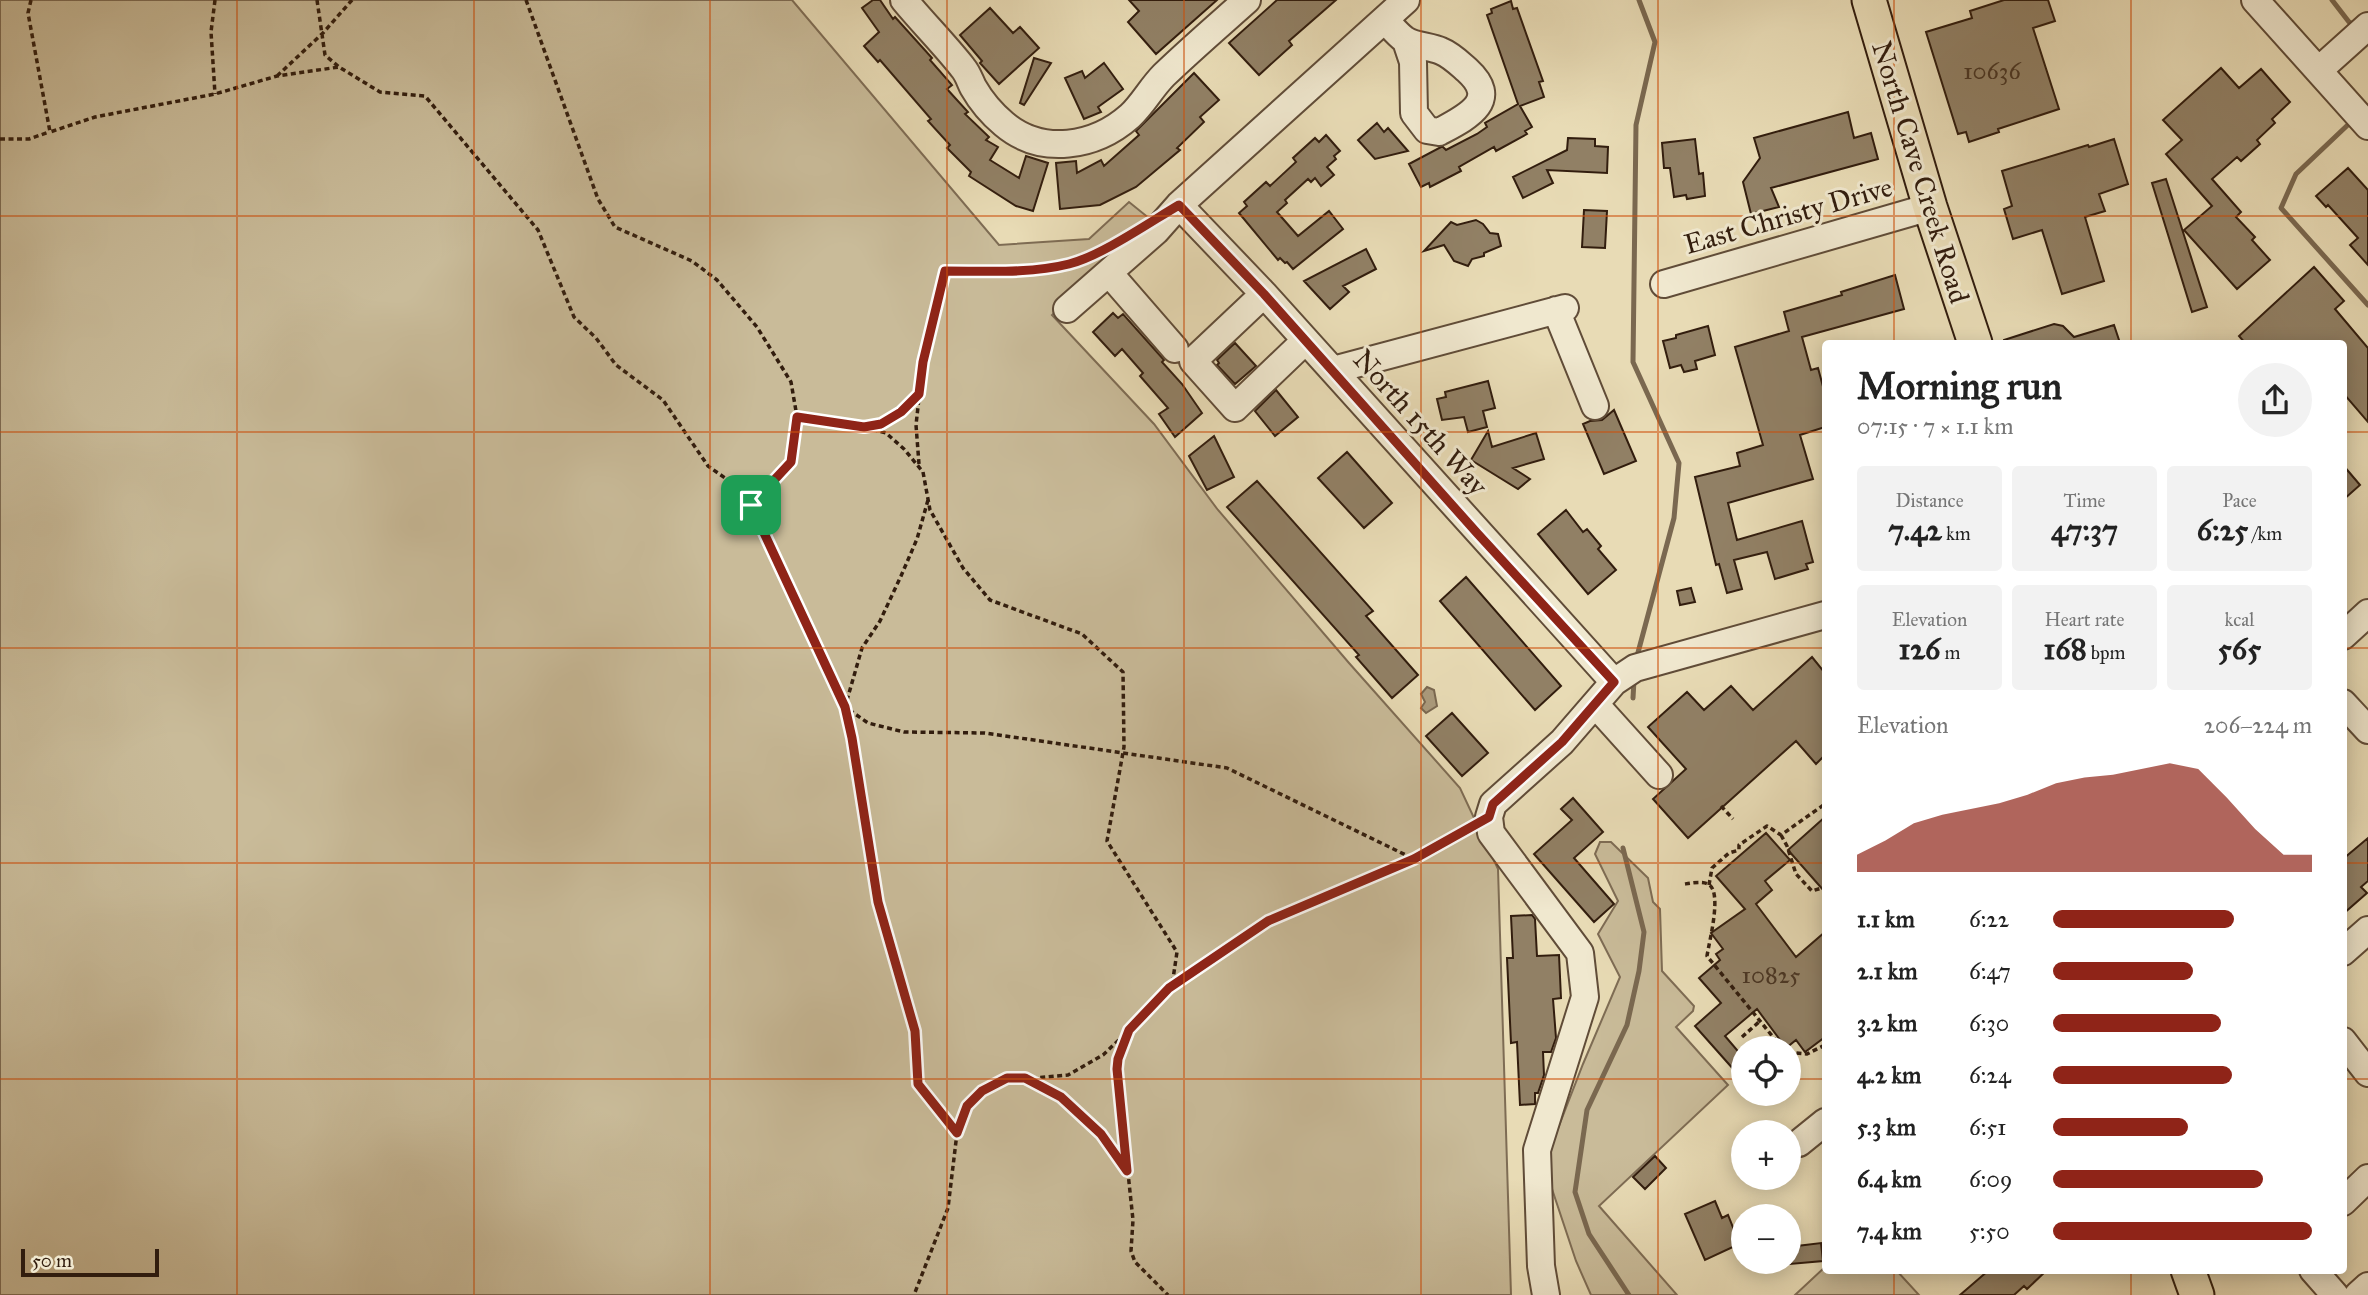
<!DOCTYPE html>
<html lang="en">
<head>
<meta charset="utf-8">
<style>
	:root { --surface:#fff; --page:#f2f2f2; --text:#222; --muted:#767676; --accent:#8f2418 }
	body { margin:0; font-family:"IM FELL Great Primer",serif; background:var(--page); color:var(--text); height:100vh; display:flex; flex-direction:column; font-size:26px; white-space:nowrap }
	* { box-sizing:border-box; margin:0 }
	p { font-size:23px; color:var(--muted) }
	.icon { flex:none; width:38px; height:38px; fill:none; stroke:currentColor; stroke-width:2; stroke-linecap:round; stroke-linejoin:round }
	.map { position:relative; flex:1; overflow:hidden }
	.sheet { position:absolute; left:1822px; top:340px; width:525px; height:934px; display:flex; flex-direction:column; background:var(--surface); border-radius:7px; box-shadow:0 4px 18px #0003 }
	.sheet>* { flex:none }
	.buttons { position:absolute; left:1731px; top:1036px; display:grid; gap:14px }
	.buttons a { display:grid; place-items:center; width:70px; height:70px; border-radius:50%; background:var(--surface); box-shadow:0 4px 18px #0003; font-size:35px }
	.scale { position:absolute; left:21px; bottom:18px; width:138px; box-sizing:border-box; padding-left:7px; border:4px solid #321d0e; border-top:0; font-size:19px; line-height:24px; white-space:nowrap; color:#321d0e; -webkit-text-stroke:5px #f0e8cf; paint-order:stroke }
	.pin { position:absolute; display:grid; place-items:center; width:60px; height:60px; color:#fff; margin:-30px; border-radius:14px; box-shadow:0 4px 10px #0006 }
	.round { display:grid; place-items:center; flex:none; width:74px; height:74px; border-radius:37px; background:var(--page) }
	.overview { display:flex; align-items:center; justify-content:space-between; height:119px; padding:0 35px }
	h1 { font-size:38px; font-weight:800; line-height:52px }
	.metrics { display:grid; grid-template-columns:repeat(3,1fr); gap:10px; height:119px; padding:7px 35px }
	.metrics div { display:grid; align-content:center; border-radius:7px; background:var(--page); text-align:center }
	.metrics b { font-size:30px; font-weight:800 }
	.metrics small { font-size:19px; font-weight:400 }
	.metrics p { font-size:19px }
	.chart { height:196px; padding:14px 35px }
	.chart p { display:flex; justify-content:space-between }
	.chart svg { width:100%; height:126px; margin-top:7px; fill:var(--accent); opacity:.7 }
	ul { padding:0 35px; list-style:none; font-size:23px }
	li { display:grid; grid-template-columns:112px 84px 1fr; align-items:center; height:52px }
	li i { height:18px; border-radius:9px; background:var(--accent) }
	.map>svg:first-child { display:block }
	.green { fill:#c9bb99; stroke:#7e6c54; stroke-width:2 }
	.water { fill:#aa9a7c; stroke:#7a6850; stroke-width:2 }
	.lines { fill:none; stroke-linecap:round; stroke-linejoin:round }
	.stream { stroke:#7a6850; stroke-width:5 }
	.building { fill:#918065; stroke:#321d0e; stroke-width:2 }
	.minor-casing { stroke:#604c38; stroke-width:30 }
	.major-casing { stroke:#321d0e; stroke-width:37 }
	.path { stroke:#321d0e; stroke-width:3.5; stroke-dasharray:5 3.5; stroke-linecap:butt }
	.minor { stroke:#f0e8cf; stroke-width:26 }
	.major { stroke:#e8dbb5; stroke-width:33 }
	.route-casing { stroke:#fff; stroke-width:14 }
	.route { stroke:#8f2418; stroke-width:9 }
	.grid { fill:none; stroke:#cd500c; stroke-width:2; stroke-opacity:0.55 }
	.labels { text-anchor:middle; stroke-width:6; stroke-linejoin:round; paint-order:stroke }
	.number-label { font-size:24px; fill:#4a3624 }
	.street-label { font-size:28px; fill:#321d0e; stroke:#f0e8cf }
</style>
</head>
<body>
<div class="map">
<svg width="2368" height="1295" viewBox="0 0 2368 1295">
	<rect width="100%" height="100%" fill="#e8dbb5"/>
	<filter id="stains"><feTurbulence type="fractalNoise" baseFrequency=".00286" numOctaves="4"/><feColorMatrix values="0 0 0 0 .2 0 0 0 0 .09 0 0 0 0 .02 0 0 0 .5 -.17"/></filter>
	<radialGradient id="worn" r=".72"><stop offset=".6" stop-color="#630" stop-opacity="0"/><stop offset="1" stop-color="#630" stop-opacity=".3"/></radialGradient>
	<path class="green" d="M0,0H792L999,245L1089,239L1129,202L1155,223L1052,315L1154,424L1218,510L1349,663L1460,788L1498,869L1511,1295H0Z
		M1600,842H1611L1648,878L1653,902L1660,909L1662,971L1694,1006L1693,1011L1676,1027L1728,1085L1599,1206L1677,1295H1591L1576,1261L1550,1183V1149L1583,1064L1620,977L1598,934L1618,901L1595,854Z
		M1825,1267V1270L1897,1271L1919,1295H1795Z"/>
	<path class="water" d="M1427,687L1434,690L1437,706L1426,713L1421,708L1425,702L1421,694Z"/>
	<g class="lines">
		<path class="stream" d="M2332,0L2349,22L2356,26
			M2353,120L2296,174L2281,208L2368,305
			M1636,660L1674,518L1679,463L1633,362L1636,125L1655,42L1639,0
			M1633,698L1634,680
			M1623,848L1644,932L1639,971L1627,1025L1587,1110L1575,1192L1589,1234L1629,1295"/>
	</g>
	<path class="building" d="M873,0H880L893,19L895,17L932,58L930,60L952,85L947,89L968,112L965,114L989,137L986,140L998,147L990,160L1019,178L1026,156L1048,163L1033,211L1016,206L969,176L971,172L947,148L950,145L928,121L931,119L880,60L878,62L864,46L879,32L862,8Z
		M1129,0H1217L1156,54L1128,22L1139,11Z
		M1277,0H1336L1289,41L1292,45L1259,75L1229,43Z
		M2004,0H2048L2055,21L2033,28L2059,109L1998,129L1999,132L1969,142L1966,132L1958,134L1926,32L1972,18L1970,11Z
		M1511,1L1513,9L1517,8L1543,81L1539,82L1544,97L1520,106L1532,127L1525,131L1527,134L1496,151L1494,147L1459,167L1461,171L1430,187L1429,183L1421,187L1409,164L1441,147H1443L1446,150L1477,134L1487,127L1485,123L1518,104L1487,15L1492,13L1491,9Z
		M990,8L1013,33L1020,27L1039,48L999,84L980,63L982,61L960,35Z
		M1034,58L1051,63L1024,105L1020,103Z
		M1104,63L1123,89L1098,107L1101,112L1084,119L1065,78L1082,71L1085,78Z
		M2221,68L2239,88L2261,69L2290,102L2272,119L2275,123L2257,140L2260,144L2241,161L2237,157L2212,179L2241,212L2236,217L2255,237L2252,240L2270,260L2237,289L2184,230L2212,206L2166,154L2182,140L2163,120Z
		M1194,73L1219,100L1200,117L1204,122L1177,148L1180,150L1136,187L1100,205L1060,209L1056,163L1076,161L1077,173L1101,160L1104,166L1139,135L1136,131Z
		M1848,112L1854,138L1871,133L1878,159L1771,188L1779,207L1751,214L1743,182L1760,158L1754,138Z
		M1377,123L1384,132L1388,128L1408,151L1375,159L1358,140Z
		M1326,135L1340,151L1334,156L1336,159L1327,167L1334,175L1321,186L1315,178L1311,182L1308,179L1285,200L1287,203L1277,212L1298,236L1329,211L1343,229L1293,269L1287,262L1285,263L1280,258L1278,260L1239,213L1247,206L1244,202L1266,182L1270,186L1296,162L1293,158L1315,138L1319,142Z
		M1568,138L1595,139V146L1608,147L1607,173L1547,170L1553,183L1523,198L1513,177L1567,150Z
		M1695,139L1699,174L1703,173L1705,196L1687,199L1686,195L1674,197L1670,168H1664L1662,143Z
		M2114,139L2128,184L2099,194L2105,211L2085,217L2104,281L2062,294L2042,230L2013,239L2004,209L2012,206L2002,171L2088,145L2089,147Z
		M2348,168L2368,190V265L2350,245L2358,238L2328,205L2326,207L2316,196Z
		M2166,179L2207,307L2192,312L2152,183Z
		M1584,210L1607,211L1605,248L1582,247Z
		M1476,220L1483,224L1490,233L1498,234L1501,246L1484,253V256L1472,259L1468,266L1454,261L1444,245L1424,251L1451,222L1457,225Z
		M1366,249L1376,269L1343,286L1349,292L1330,309L1304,281Z
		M2314,267L2344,301L2335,309L2368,348V422L2343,393V343H2245L2239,336Z
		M1895,275L1904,309L1802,337L1811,370L1818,368L1825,394V427L1800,435L1813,479L1728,503L1737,540L1802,521L1813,562L1806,564L1808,569L1775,579L1767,552L1734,560L1742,589L1727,593L1719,564L1716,565L1695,477L1740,466L1737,453L1763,445L1735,347L1789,331L1784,312L1842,295L1841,292Z
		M1113,313L1118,318L1123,314L1164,360L1162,362L1182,384L1202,413L1175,437L1159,414L1168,408L1140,376L1143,373L1122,349L1115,356L1093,332Z
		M2054,324L2063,326L2074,337L2114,325L2120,343H2004V340Z
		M1708,326L1715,355L1695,361L1697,369L1684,372L1681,365L1670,368L1663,341L1676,338V335Z
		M1235,343L1256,366L1235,384L1217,365L1219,363L1217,360Z
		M1488,381L1495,408L1483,411L1487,427L1468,432L1464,417L1442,420L1437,399L1446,397L1445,392Z
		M1276,390L1298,417L1275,436L1255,411Z
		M1614,410L1636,461L1604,474L1583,424L1590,421L1602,420Z
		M1488,431L1492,447L1536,433L1544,459L1513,468L1530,479L1518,489L1471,460Z
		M1214,436L1234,477L1207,490L1189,456Z
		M1347,452L1392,503L1364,528L1318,478Z
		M2343,465L2360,485L2343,500Z
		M1257,481L1373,611L1366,616L1418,675L1392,698L1356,657L1359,655L1227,507Z
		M1566,510L1583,532L1587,529L1601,546L1598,549L1616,570L1588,594L1538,534Z
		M1466,577L1561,686L1535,710L1440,601Z
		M1691,588L1695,602L1680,605L1677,591Z
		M1812,657L1825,673V755L1816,764L1796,741L1688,838L1653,799L1686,769L1648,727L1687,692L1704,710L1731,686L1753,710Z
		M1452,713L1488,753L1462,776L1426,736Z
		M1573,798L1603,832L1574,858L1614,904L1594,922L1534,854L1572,820L1561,809Z
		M1825,817V892L1788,850Z
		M1766,833L1790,860L1765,881L1772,890L1756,904L1796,957L1825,932V1037L1805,1052L1796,1040L1786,1048L1757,1009L1725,1036L1743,1057V1080L1695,1026L1721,1003L1699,978L1720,960L1716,954L1723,949L1711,933L1745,909L1716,876Z
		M2368,838V881L2361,887L2367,893L2343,914V859Z
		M1532,915L1535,919L1537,956L1559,955L1561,998L1553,999L1556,1038L1551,1052H1543L1544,1075L1538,1093H1535V1104L1520,1105L1517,1042L1511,1043L1507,958H1513L1511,916Z
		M1655,1156L1666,1168L1645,1189L1633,1177Z
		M1715,1201L1722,1218L1728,1215L1738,1240L1733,1242L1735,1246L1705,1260L1685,1214Z
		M1821,1243L1823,1261L1790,1264L1789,1247Z
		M1989,1270H2047L2027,1289L2024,1286L2014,1295H1960Z"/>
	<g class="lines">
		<defs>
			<path id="minor" d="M904,0C923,23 945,45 963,68C968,74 970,81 973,87C981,101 992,114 1004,124C1042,156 1095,147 1130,116C1143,104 1151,88 1164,75C1191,49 1219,25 1247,0
				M2255,0L2368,126
				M1385,20C1391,26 1397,34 1404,39C1413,46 1430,46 1441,51C1451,55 1459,63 1467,70C1501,101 1467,117 1439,132L1427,130L1414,113L1413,62L1406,41
				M2319,70L2368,26
				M1179,205L1264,294L1614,682
				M1109,273L1175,349
				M1664,284L1930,207
				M1264,294L1193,361L1235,408L1305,341
				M1067,309L1156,231L1179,205L1406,0
				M1556,310L1595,406
				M1333,370L1565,308
				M2343,636L2368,613
				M2343,703L2368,730
				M1595,704L1659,775
				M2343,952L2368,930
				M2343,1041L2368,1073
				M1799,1143L1825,1122
				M2343,1202L2368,1178
				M2313,1270L2335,1295
				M1546,1295L1541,1266L1537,1150L1585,997L1580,953L1491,833L1489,817L1493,804L1562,742L1614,682L1635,668L1825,615
				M2358,1295L2368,1286"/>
			<path id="major" d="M1869,0L1930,207L1975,343
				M2188,1270L2197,1295"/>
		</defs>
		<use href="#minor" class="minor-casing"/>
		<use href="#major" class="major-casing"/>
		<path class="path" d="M31,0L28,13L50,132L95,117L215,94L277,76L339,67L380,92L425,96L538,230L574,317L596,338L616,365L663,400L708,466L745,492L845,707L852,738L878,902L915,1031L918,1084L957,1133L948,1208L914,1295
			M215,0L211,32L215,94
			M317,0L325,55L339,67
			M526,0L598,199L615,227L692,261L717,280L757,327L791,382L797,417L791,462L752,505
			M277,76L323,33L352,0
			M0,139H29L49,132
			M797,417L864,427L886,433L904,449L923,472L930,510L963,568L990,600L1082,634L1123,672L1124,747L1107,841L1177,952L1173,979L1169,988L1129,1030L1122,1044L1117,1069L1133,1220L1131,1251L1135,1262L1168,1295
			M866,427C888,423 902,411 918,396
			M919,464L916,425L923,362L945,271L1032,270L1072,264L1095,253
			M928,500L917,539L901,576L880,621L862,648L845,707L868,723L904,732L985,733L1227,768L1414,859
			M1721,806L1733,819
			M1781,835L1787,846L1796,874L1812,891L1825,887
			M1685,884C1691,883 1702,881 1708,884C1723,891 1709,942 1707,956L1782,1048
			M1709,885L1712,868L1729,853L1739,850V845L1767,826L1781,835L1825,804
			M1171,987L1268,921L1414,859L1469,829
			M1742,1037L1760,1021
			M1788,1052L1807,1054L1825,1045
			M1027,1079L1061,1097L1102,1134L1126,1169
			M957,1132L967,1106L982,1091L1007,1078H1034L1068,1075L1103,1055L1125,1034"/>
		<use href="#minor" class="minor"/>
		<use href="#major" class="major"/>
	</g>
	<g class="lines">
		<defs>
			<path id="route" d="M1179,205L1264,294L1477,533L1614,682L1562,742L1493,804L1489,817L1414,859L1268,921L1169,988L1129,1030L1118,1059L1117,1069L1127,1171L1101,1134L1061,1097L1025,1078H1007L982,1091L967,1106L957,1133L918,1084L915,1031L878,902L852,738L845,707L751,505L791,462L797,417L864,427L881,424L901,412L919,394L923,362L945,271C986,271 1029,274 1069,264C1101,256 1150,222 1179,205Z"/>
		</defs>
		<use href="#route" class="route-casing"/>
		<use href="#route" class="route"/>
	</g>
	<path class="grid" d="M237,0V1295M474,0V1295M710,0V1295M947,0V1295M1184,0V1295M1421,0V1295M1658,0V1295M1894,0V343M2131,0V343M0,216H2368M0,432H1825M2343,432H2368M0,648H1825M2343,648H2368M0,863H1825M2343,863H2368M0,1079H1743M1788,1079H1825M2343,1079H2368M1894,1270V1295M2131,1270V1295"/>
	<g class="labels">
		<g class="number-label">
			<text x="1992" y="79">10636</text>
			<text x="1771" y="983">10825</text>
		</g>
		<g class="street-label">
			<text transform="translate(1921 172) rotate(73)" y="10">North Cave Creek Road</text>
			<text transform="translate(1788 215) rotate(-16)" y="10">East Christy Drive</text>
			<text transform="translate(1421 422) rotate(48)" y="10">North 15th Way</text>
		</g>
	</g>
	<rect width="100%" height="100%" filter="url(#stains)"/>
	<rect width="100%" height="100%" fill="url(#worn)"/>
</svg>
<div class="buttons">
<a><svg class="icon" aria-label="locate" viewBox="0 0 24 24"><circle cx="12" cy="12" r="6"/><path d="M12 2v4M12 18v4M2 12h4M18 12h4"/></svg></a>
<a>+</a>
<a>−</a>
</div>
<div class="scale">50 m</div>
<div class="pin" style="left:751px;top:505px;background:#1e9e55"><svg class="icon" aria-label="arrive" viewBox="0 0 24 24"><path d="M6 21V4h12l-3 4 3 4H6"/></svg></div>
<section class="sheet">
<div class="overview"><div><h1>Morning run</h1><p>07:15 · 7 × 1.1 km</p></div><a class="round"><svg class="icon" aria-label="share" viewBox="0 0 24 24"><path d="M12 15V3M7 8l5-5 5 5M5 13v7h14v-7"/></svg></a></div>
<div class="metrics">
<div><p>Distance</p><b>7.42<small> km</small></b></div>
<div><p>Time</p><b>47:37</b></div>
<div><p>Pace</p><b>6:25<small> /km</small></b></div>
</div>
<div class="metrics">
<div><p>Elevation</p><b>126<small> m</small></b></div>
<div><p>Heart rate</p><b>168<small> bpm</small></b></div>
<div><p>kcal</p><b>565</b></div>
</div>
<div class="chart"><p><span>Elevation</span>206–224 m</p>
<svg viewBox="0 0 160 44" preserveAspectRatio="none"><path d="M0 44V38L10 33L20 27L30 24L40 22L50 20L60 17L70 13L80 11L90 10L100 8L110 6L120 8L130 18L140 29L150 38L160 38V44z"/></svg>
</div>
<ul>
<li><b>1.1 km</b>6:22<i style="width:70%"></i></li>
<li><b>2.1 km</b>6:47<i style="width:54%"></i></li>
<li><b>3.2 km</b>6:30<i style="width:65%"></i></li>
<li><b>4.2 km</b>6:24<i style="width:69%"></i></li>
<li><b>5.3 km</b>6:51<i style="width:52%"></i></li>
<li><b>6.4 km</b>6:09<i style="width:81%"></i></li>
<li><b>7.4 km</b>5:50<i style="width:100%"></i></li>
</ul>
</section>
</div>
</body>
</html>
